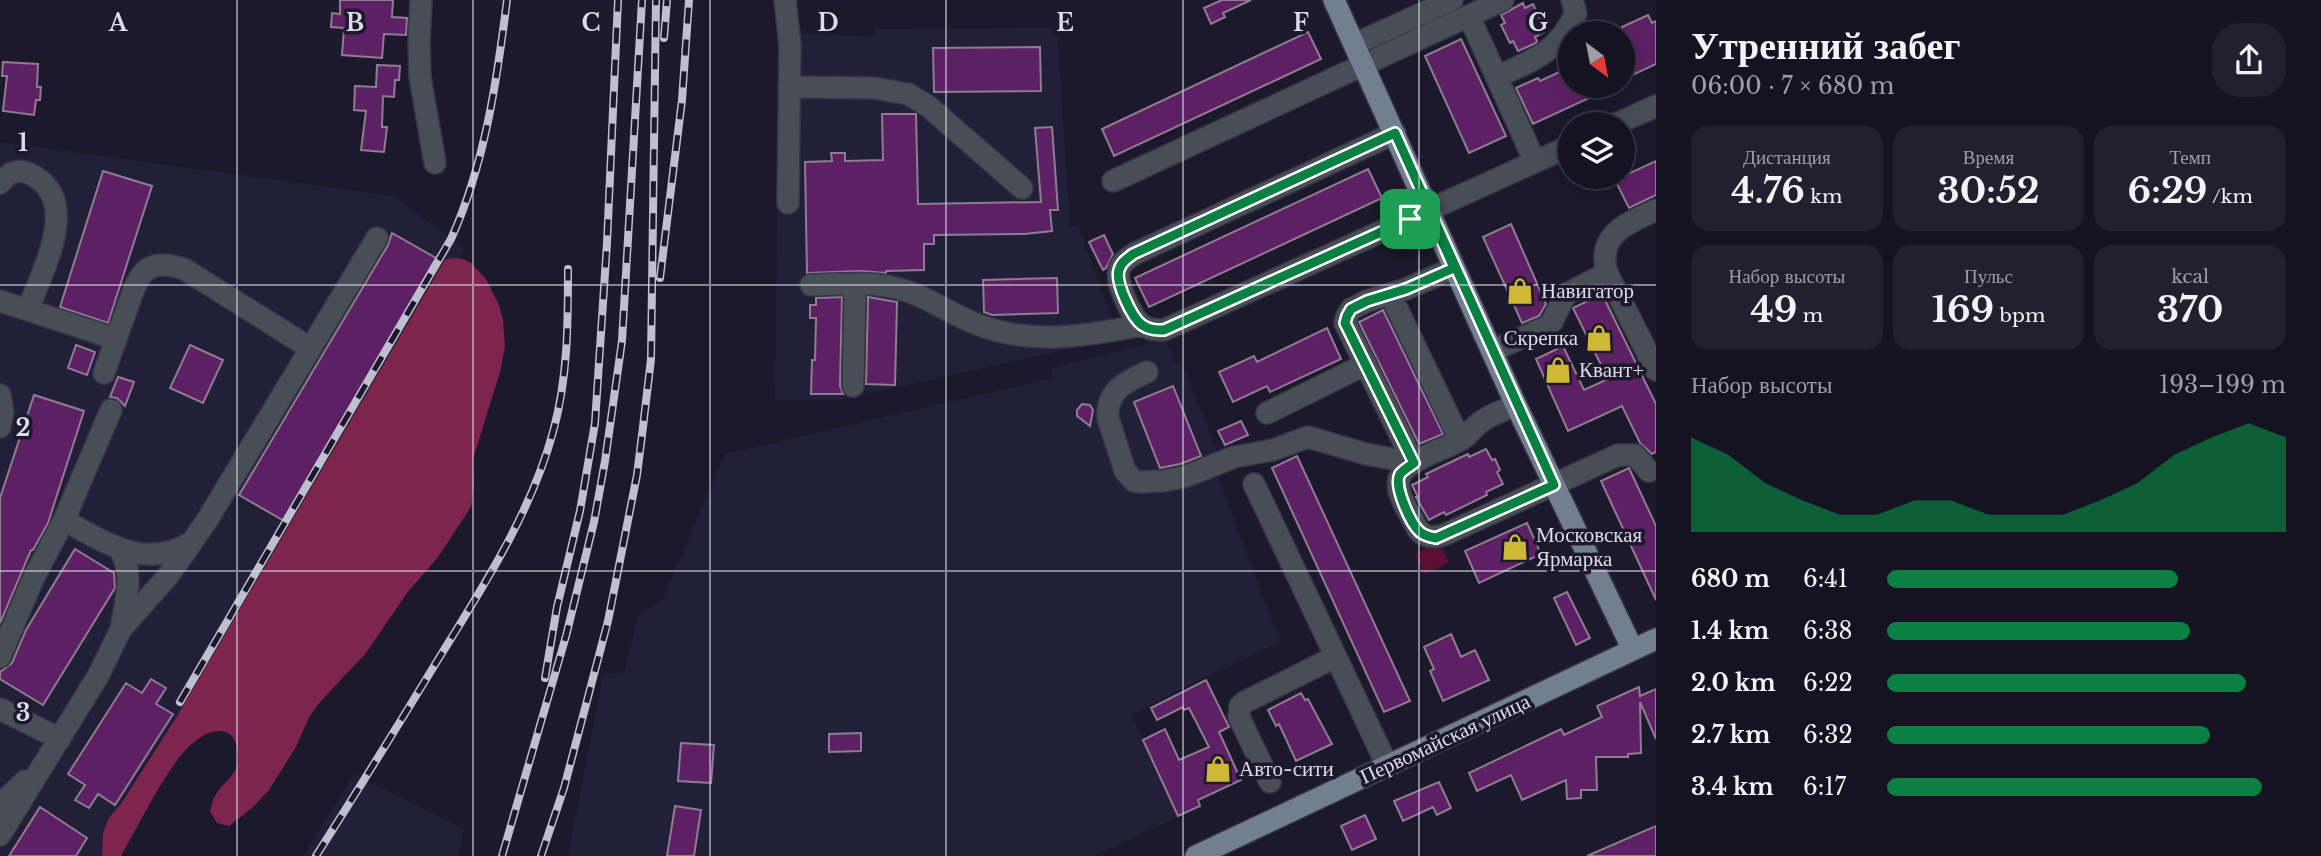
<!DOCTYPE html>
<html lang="ru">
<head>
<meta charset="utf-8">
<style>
	:root { --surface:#151321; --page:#22202e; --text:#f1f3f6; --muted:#9d9ea5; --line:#34323f; --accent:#0b8043 }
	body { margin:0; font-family:"Libre Baskerville",serif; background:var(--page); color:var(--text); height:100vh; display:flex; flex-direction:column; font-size:26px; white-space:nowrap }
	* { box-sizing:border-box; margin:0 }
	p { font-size:23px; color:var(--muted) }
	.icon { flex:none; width:38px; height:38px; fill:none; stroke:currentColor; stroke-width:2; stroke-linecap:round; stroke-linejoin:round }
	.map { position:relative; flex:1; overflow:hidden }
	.panel { display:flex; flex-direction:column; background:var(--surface); width:665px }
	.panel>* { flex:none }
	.needle { width:46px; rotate:148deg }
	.tools { position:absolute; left:1558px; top:21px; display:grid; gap:14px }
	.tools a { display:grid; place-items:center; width:77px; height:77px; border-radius:50%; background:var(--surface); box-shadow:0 7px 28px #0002,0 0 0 2px var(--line); font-size:35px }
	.pin { position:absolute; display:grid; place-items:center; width:60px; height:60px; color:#fff; margin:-30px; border-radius:14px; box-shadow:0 4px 10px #0006 }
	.round { display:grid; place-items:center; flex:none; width:74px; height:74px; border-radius:28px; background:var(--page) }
	.overview { display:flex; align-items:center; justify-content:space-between; height:119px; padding:0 35px }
	h1 { font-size:38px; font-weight:700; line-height:52px }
	.metrics { display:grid; grid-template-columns:repeat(3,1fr); gap:10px; height:119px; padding:7px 35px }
	.metrics div { display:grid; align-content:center; border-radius:18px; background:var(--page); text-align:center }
	.metrics b { font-size:35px; font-weight:700 }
	.metrics small { font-size:19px; font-weight:400 }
	.metrics p { font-size:19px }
	.chart { height:196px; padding:14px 35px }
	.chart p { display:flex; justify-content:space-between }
	.chart svg { width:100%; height:126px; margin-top:7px; fill:var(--accent); opacity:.7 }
	ul { padding:0 35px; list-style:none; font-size:23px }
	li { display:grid; grid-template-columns:112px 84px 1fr; align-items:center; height:52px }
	li i { height:18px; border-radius:9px; background:var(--accent) }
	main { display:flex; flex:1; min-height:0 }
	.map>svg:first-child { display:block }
	.built { fill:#221f38 }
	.green { fill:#5a0f33 }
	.forest { fill:#7e254d }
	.building { fill:#5d2065; stroke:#8f7c91; stroke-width:2 }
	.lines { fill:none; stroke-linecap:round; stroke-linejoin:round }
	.minor-casing { stroke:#373447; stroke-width:24 }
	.major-casing { stroke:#373447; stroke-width:24 }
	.minor { stroke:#474e56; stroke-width:21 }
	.major { stroke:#727f91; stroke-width:21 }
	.rail-casing { stroke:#c0bfcd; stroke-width:8 }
	.rail { stroke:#1c192c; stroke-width:5; stroke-dasharray:16; stroke-linecap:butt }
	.route-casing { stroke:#fff; stroke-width:14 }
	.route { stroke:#0b8043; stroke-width:9 }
	.grid { fill:none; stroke:#dddcea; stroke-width:2; stroke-opacity:0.55 }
	.labels { text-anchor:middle; stroke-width:7; stroke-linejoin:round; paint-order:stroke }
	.poi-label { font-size:21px; fill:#dddcea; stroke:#1c192c; text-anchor:start }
	.street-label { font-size:21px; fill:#dddcea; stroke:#1c192c }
	.grid-label { font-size:23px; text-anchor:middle; font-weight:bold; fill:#dddcea; stroke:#1c192c; stroke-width:7; stroke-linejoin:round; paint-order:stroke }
</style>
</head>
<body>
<main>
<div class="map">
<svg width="1656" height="856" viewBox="0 0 1656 856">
	<rect width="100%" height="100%" fill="#1c192c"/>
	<path class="built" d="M1057,28L1070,226H1078L1119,338L840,400H775L779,32L873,37L874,29Z
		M0,142L394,196L463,248L455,276L113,856H0Z
		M1166,339L1175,364L1182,363L1225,470L1217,474L1280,642L1131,714L1178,817L1094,856H568L603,674L624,672L638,615L662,601L725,454L1053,378L1051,368Z
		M354,774L464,829L458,856H303Z"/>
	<path class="green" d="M1439,542L1449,563L1424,574L1415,554Z"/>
	<path class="forest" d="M452,258L463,259L471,263L486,279L499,305L503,320L505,347L500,372L473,459L474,486L471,507L438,557L407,593L366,653L320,702L309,717L296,747L269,790L252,808L229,826L217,823L210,811C212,806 212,800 215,796C222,783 237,776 238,760C239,726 216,724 193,743C169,762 138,827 121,856H102L103,833L109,818L121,804L176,718L445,260Z"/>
	<path class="building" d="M340,0H393L392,17L407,18L406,35L384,34L382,58L342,55L344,28L331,27L332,13L340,14Z
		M1222,0H1251L1223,13L1225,17L1211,24L1204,8Z
		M1523,3L1525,8L1533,4L1546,31L1535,37L1537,41L1536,43L1518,51L1513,41L1510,43L1501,25L1505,23L1501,15Z
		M1648,15L1652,23L1656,21V64L1622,80V27Z
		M1308,32L1321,59L1114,156L1102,129Z
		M1461,39L1506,136L1469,153L1425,56Z
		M1040,47L1041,91L934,92L933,48Z
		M3,62L38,64L37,87H41L40,100H36L34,115L3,111L7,76H2Z
		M377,65L400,66L399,80H395L394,97L383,96L382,127H387L384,152L361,150L366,111L354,110L355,86L376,87Z
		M1570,67V86H1615L1533,124L1516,88L1538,78L1540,81Z
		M882,114H916L918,204L1041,202L1035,128L1052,127L1058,210H1050L1052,231L1024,234L934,235V244H924V270L886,271V273L862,271L807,273L805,162L832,161L831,153H845V161L883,160Z
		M1656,161V195L1629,208L1615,180Z
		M1368,169L1382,198L1149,307L1135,278Z
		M103,171L152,186L108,323L60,307Z
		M1511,224L1546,304L1539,316L1522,323L1483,237Z
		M392,233L436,258L284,521L239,495L388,245Z
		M1104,235L1113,254L1106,268L1103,270L1089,242Z
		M1057,278L1058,313L992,315L984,312L983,280Z
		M1602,294L1656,404V452L1652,454L1640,443L1622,406L1568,431L1536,359L1563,346L1584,390L1608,379L1573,308Z
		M842,297L840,386L843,394H811L812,360H815L816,318H810V305H816V298Z
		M868,297L897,302L895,385L866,384Z
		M1383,310L1443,434L1419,444L1359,322Z
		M1327,328L1341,359L1270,392L1267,386L1233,402L1219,372L1254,356L1257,362Z
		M76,345L95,352L87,375L68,368Z
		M190,345L223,360L203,403L170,388Z
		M118,377L134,382L125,406L117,398L110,397Z
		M1173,386L1201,456L1180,464L1160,468L1134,402Z
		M34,395L84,411L48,523L33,550H31L0,623V498Z
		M1082,404L1090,405L1093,410L1090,426L1077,416V410Z
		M1241,421L1248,435L1225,445L1218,431Z
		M1486,449L1492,460L1495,459L1500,470L1497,472L1503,484L1486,492L1487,495L1446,515L1444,512L1429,520L1416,497H1418L1412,485L1428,477L1426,474L1453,461L1468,454L1469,457Z
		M1297,456L1410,701L1384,712L1272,468Z
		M1629,468L1656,526V600L1601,481Z
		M1527,523L1541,554L1479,583L1465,551Z
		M75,549L114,573L115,588L43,705L0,679V672L12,663L26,630Z
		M1567,592L1590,638L1576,645L1554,598Z
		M1451,634L1461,657L1475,650L1489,680L1443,701L1430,671L1434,669L1424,647Z
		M151,679L166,688L156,704L173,714L115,805L98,794L89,808L75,800L85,785L68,774L126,683L142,693Z
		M1206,680L1229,727L1219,732L1241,780L1198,800L1200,806L1178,816L1143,740L1165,729L1179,760L1209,747L1189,708L1184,710L1183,707L1157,720L1151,708Z
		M1639,687L1640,696L1656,689V739L1640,702L1641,753L1628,754V757H1596L1597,790H1581V798L1567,799L1566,780L1522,800L1511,775L1477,791L1469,773L1561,729L1564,735L1602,717L1597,706Z
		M1301,693L1305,700L1308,699L1332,744L1296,761L1279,724L1276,726L1268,710Z
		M861,733V751L829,752V734Z
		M681,743L714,745L711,783L678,781Z
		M1439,782L1451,808L1437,815L1433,807L1403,821L1394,801Z
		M675,806L701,810L694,856H667Z
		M40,807L87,838L76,856H9Z
		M1365,815L1376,839L1352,850L1341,826Z
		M1656,826V856H1587Z"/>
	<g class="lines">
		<defs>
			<path id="minor" d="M421,0L419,42L420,77L435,163
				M785,0L790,45L788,203
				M1469,16L1535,162
				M1355,44L1452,0
				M1496,77C1534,60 1557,53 1576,13L1572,0
				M789,87L874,88L908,94L928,106L1022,188
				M1616,124L1656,106
				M1395,133L1134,254C1127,259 1121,262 1119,270C1115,282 1132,318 1142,325C1149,330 1156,330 1164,330L1570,146
				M1113,181L1503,0
				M0,183C8,174 16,168 28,173C84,198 42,270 28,310L116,339C121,325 126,311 131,297C141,267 152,259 184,269L310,348
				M1656,210C1628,223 1596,234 1607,273L1656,370
				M811,285C837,285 866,281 891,287C920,292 947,312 974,323C1029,346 1087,336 1142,325
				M1390,294L1460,440
				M0,301L28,310
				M1492,351L1546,327L1552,322L1565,295L1607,273
				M1147,372C1125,382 1106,391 1108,418L1125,471L1134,481L1141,482L1163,481L1184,477L1234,457L1273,450L1308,437L1366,454L1414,463
				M104,373L116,339
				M853,386L855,285
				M0,395L3,412L0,427
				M1516,405C1505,410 1492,414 1482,421C1474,426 1470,434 1462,439C1446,449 1404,460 1399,479C1395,493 1409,512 1415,524C1421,538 1433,539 1446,534L1618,455H1635L1649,471
				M1267,413L1366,364
				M1414,463L1345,323L1347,316L1351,309L1367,301L1406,289L1454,268
				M1254,484L1388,767
				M64,520C106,543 145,571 192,542
				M120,550C135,575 125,602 121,629
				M0,657L33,579L64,520L111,410
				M0,709L60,739
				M1270,782L1239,717L1240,706L1245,702L1335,657
				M0,805L25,781
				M0,835L98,676L121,629L168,576L206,522L377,238"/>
			<path id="major" d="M1334,0L1516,405L1633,650
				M1196,856L1656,639"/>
		</defs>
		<use href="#minor" class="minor-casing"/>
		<use href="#major" class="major-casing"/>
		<use href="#minor" class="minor"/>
		<use href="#major" class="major"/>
		<defs>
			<path id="rail" d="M664,38L667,0
				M660,278L682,100L689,0
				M545,678L557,607L580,511L595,423L607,243L618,0
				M180,702L451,239C485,164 497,80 507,0
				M316,856C358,790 399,724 439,658C483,587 531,513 553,432C568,378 568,324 568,269
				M502,856L566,636L594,522L605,461L622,341L642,0
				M541,856L564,788L608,621L637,475L643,427L651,359L656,0"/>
		</defs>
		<use href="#rail" class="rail-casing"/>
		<use href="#rail" class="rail"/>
	</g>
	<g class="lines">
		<defs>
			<path id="route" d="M1410,219L1164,330C1156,330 1149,330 1142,325C1132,318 1115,282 1119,270C1121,262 1127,259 1133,254L1395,133L1554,485L1436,538C1430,537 1425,536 1420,532C1411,524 1393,486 1400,474C1403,470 1410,466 1414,463L1345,323L1347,316L1351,309L1367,301L1406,289L1454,268L1429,211L1410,219"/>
		</defs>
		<use href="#route" class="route-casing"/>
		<use href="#route" class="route"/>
	</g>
	<path class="grid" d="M237,0V856M473,0V856M710,0V856M946,0V856M1183,0V856M1419,0V856M0,285H1656M0,571H1656"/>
	<defs>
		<symbol id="shop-bare" viewBox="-9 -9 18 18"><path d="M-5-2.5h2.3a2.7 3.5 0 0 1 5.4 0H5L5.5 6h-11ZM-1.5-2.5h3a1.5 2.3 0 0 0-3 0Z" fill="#d0b837" stroke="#1c192c" stroke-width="2.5" paint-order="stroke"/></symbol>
	</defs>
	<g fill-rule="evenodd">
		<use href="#shop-bare" x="1501" y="272" width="38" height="38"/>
		<use href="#shop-bare" x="1580" y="319" width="38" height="38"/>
		<use href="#shop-bare" x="1539" y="351" width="38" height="38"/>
		<use href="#shop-bare" x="1496" y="528" width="38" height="38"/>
		<use href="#shop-bare" x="1199" y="750" width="38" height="38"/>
	</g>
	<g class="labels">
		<g class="poi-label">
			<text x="1541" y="298">Навигатор</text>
			<text x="1578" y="345" text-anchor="end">Скрепка</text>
			<text x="1579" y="377">Квант+</text>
			<text x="1536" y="542">Московская<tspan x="1536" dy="24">Ярмарка</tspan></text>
			<text x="1239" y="776">Авто-сити</text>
		</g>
		<g class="street-label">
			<text transform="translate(1445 739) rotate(-25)" y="7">Первомайская улица</text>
		</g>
	</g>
	<g class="grid-label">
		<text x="118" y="31">A</text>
		<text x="355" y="31">B</text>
		<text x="591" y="31">C</text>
		<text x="828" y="31">D</text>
		<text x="1065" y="31">E</text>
		<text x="1301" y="31">F</text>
		<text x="1538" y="31">G</text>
		<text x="23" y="151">1</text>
		<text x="23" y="436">2</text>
		<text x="23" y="721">3</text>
	</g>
</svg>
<div class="tools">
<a><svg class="needle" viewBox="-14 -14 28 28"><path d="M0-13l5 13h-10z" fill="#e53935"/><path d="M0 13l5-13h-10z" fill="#9d9ea5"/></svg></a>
<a><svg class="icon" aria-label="layers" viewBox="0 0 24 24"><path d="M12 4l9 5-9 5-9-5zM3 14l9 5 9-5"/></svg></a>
</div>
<div class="pin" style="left:1410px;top:219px;background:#1e9e55"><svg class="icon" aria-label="arrive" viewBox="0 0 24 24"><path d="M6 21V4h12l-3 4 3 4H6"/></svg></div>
</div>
<section class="panel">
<div class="overview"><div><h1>Утренний забег</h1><p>06:00 · 7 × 680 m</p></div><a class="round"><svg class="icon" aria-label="share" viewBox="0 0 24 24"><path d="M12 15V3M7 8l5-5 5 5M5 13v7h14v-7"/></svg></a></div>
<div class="metrics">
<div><p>Дистанция</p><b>4.76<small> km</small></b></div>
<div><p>Время</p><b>30:52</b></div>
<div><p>Темп</p><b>6:29<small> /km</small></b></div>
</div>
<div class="metrics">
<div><p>Набор высоты</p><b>49<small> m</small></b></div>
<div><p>Пульс</p><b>169<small> bpm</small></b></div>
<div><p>kcal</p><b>370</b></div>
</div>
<div class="chart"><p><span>Набор высоты</span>193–199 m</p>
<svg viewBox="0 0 160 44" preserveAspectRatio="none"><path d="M0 44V11L10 17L20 27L30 33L40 38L50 38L60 33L70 33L80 38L90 38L100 38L110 33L120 27L130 17L140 11L150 6L160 11V44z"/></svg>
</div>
<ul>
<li><b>680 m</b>6:41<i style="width:73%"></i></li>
<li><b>1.4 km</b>6:38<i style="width:76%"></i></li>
<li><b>2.0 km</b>6:22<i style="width:90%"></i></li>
<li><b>2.7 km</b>6:32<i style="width:81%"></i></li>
<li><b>3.4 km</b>6:17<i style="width:94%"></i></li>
</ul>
</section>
</main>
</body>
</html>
